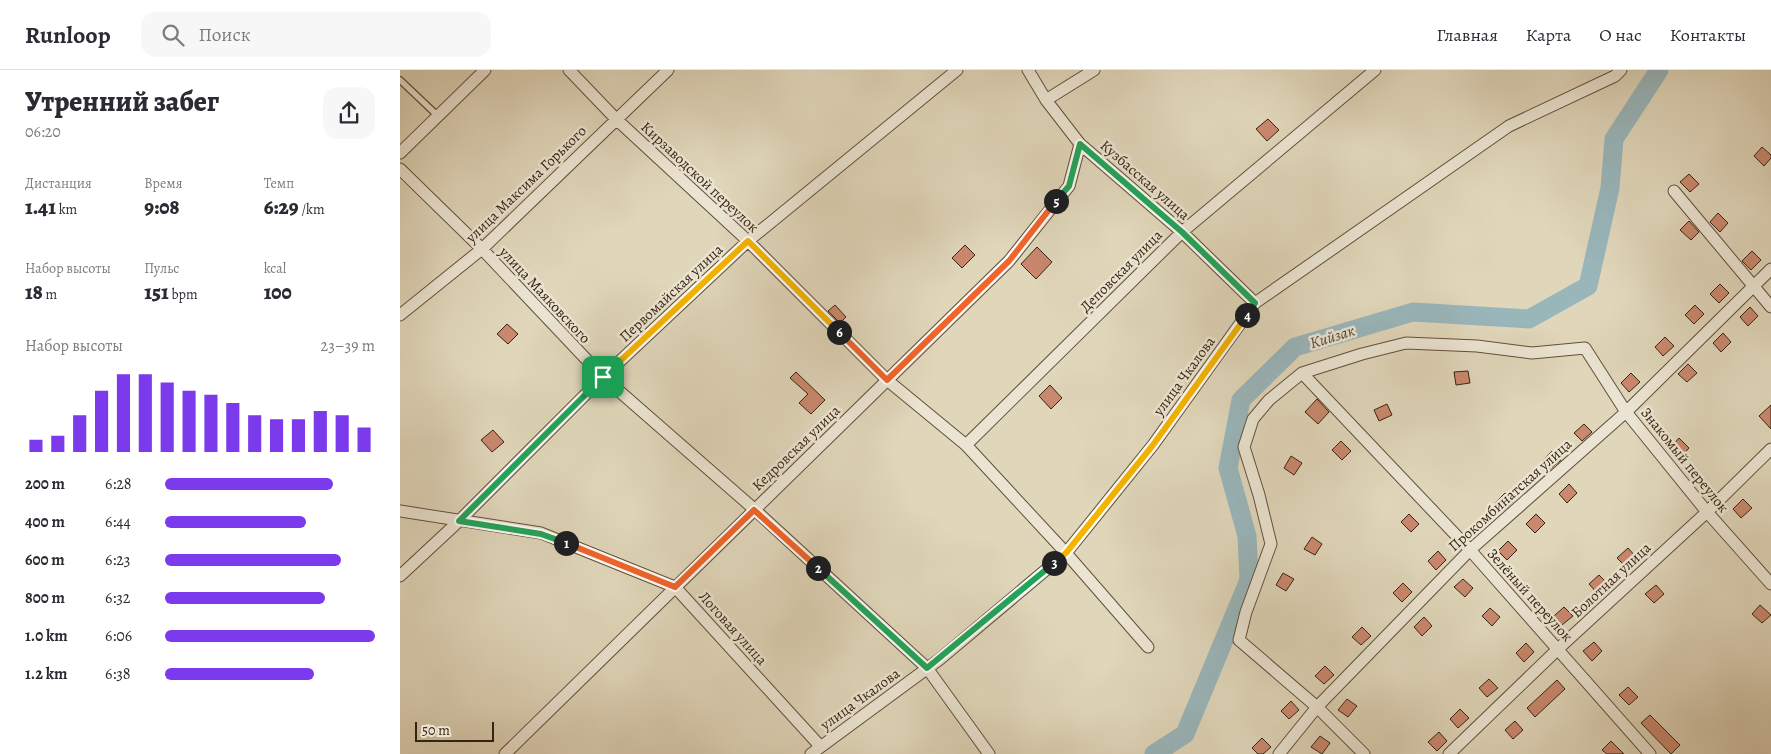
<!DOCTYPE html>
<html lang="ru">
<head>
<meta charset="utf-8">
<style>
	:root { --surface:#fff; --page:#f7f7f7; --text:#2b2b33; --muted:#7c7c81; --line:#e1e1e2; --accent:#7c3aed }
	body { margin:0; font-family:Alegreya,serif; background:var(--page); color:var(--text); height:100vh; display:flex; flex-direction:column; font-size:19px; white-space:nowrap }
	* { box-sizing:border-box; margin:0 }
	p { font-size:16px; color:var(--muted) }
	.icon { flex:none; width:28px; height:28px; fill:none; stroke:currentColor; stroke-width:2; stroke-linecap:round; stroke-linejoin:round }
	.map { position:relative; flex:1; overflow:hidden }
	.sheet { display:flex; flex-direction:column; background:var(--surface); width:400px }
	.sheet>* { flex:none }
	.scale { position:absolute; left:15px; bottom:12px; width:79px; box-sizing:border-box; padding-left:5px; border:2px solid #372410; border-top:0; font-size:14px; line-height:18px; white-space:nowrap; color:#372410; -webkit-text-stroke:4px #ebe4d2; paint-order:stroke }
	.pin { position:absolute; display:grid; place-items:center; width:42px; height:42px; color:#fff; margin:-21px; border-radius:10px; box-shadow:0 2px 8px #0006 }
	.km { position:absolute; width:25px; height:25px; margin:-12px; border-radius:50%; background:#222; color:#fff; font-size:14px; line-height:25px; text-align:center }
	.round { display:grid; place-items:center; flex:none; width:52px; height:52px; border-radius:15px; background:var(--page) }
	.headline { display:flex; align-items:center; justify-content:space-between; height:85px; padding:0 25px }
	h1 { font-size:28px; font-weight:800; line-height:38px }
	.metrics { display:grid; grid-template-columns:repeat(3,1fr); gap:8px; height:85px; padding:5px 25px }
	.metrics div { display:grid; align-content:center }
	.metrics b { font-size:21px; font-weight:800 }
	.metrics small { font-size:14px; font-weight:400 }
	.metrics p { font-size:14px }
	.chart { height:140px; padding:10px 25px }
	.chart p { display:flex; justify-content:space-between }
	.chart svg { width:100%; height:90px; margin-top:5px; stroke:var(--accent); stroke-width:6 }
	ul { padding:0 25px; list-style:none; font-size:16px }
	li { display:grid; grid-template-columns:80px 60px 1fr; align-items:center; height:38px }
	li i { height:12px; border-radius:6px; background:var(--accent) }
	header { display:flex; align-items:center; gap:30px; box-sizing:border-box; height:70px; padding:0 25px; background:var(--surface); border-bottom:1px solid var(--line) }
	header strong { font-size:24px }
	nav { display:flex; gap:28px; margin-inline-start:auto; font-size:18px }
	.search { width:350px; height:45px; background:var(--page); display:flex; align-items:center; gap:12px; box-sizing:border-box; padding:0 18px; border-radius:15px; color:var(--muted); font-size:19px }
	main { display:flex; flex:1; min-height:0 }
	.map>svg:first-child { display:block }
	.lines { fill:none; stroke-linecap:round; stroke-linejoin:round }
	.river { stroke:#99b6bb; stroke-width:19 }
	.building { fill:#ca886e; stroke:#372410 }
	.lane-casing { stroke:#61503a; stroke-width:8 }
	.street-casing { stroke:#61503a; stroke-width:13 }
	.lane { stroke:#ebe4d2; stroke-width:5.5 }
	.street { stroke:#ebe4d2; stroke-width:11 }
	.split-1-casing { stroke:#fff; stroke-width:10 }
	.split-2-casing { stroke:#fff; stroke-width:10 }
	.split-3-casing { stroke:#fff; stroke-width:10 }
	.split-4-casing { stroke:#fff; stroke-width:10 }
	.split-5-casing { stroke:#fff; stroke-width:10 }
	.split-6-casing { stroke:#fff; stroke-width:10 }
	.split-7-casing { stroke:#fff; stroke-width:10 }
	.split-1 { stroke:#22a559; stroke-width:6 }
	.split-2 { stroke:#f0652b; stroke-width:6 }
	.split-3 { stroke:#22a559; stroke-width:6 }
	.split-4 { stroke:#f5b400; stroke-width:6 }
	.split-5 { stroke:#22a559; stroke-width:6 }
	.split-6 { stroke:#f0652b; stroke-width:6 }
	.split-7 { stroke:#f5b400; stroke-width:6 }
	.labels { text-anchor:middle; stroke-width:5; stroke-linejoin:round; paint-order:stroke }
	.street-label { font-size:15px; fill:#372410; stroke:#ebe4d2 }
	.water-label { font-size:16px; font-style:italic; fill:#50483b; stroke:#ebe4d2 }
</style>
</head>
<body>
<header>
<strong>Runloop</strong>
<div class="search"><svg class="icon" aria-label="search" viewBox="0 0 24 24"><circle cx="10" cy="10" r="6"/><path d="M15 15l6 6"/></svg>Поиск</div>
<nav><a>Главная</a><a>Карта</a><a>О нас</a><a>Контакты</a></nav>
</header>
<main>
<section class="sheet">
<div class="headline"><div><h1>Утренний забег</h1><p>06:20</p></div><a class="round"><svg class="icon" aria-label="share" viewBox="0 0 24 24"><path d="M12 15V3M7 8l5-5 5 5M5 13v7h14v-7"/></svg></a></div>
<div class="metrics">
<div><p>Дистанция</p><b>1.41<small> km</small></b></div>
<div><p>Время</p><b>9:08</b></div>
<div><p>Темп</p><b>6:29<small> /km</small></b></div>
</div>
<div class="metrics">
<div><p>Набор высоты</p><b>18<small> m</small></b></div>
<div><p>Пульс</p><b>151<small> bpm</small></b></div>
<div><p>kcal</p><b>100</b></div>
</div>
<div class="chart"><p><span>Набор высоты</span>23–39 m</p>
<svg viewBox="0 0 160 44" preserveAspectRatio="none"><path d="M5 44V38M15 44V36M25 44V26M35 44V14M45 44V6M55 44V6M65 44V10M75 44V14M85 44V16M95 44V20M105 44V26M115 44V28M125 44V28M135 44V24M145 44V26M155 44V32"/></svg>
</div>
<ul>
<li><b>200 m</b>6:28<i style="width:80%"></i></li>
<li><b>400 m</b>6:44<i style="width:67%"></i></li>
<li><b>600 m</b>6:23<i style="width:84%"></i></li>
<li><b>800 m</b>6:32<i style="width:76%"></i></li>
<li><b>1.0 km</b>6:06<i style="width:100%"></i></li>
<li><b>1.2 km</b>6:38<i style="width:71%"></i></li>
</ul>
</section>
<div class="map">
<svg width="1371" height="684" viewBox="0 0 1371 684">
	<rect width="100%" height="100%" fill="#e0d6ba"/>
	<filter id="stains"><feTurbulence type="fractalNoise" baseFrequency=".004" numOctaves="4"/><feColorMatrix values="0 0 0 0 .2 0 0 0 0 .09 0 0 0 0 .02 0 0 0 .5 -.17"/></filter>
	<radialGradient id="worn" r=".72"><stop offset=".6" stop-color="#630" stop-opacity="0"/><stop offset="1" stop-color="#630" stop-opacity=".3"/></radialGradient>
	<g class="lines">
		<path class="river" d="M754,684L785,664L849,510L847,466L828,398L841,330L895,277L1013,242L1129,249L1188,216L1210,118L1214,69L1259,0"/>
	</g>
	<path class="building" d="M868,49L879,60L867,71L856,59Z
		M1362,77L1371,85V88L1364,96L1354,86Z
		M1289,104L1299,114L1290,122L1280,112Z
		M1318,143L1328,153L1320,162L1310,152Z
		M1289,151L1299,162L1291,170L1280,160Z
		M565,175L575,185L562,198L552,188Z
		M637,177L652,192L636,209L621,194Z
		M1352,181L1361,190L1351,200L1342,191Z
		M1320,214L1329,223L1319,233L1310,224Z
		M435,235L446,247L440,253L428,241Z
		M1295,235L1304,244L1294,254L1285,245Z
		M1350,237L1358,246L1348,256L1340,247Z
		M107,254L118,264L108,274L97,264Z
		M1323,263L1331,272L1321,282L1313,273Z
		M1265,267L1274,276L1263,286L1255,277Z
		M1288,294L1297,303L1287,312L1278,304Z
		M1068,301L1070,313L1056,315L1054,302Z
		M396,302L425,330L411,344L399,333L408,324L390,308Z
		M1231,303L1240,312L1229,322L1221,313Z
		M650,315L662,328L651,339L639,326Z
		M917,329L929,342L918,354L905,342Z
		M987,334L992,345L979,351L974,340Z
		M1371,335V359L1359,346Z
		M1184,354L1192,362L1182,371L1174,363Z
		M93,360L104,372L92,382L81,370Z
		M1279,368L1289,378L1281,387L1271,377Z
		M941,371L951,381L942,390L932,380Z
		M1152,381L1161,390L1150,399L1142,391Z
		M891,386L902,393L894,405L884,398Z
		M1169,414L1177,423L1167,433L1159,424Z
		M1105,423L1113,432L1103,441L1095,433Z
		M1343,429L1352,438L1341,448L1333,439Z
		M1009,444L1019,454L1011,462L1001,452Z
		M1136,444L1145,453L1135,463L1126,454Z
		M912,467L922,474L915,485L904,479Z
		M1108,471L1117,480L1107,490L1098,481Z
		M1228,478L1236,487L1226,497L1217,488Z
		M1038,481L1046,490L1036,500L1028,491Z
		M883,503L894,509L886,521L876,515Z
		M1199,505L1208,514L1197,523L1189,514Z
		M1063,509L1073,518L1065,527L1054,517Z
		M1003,513L1012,522L1002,532L993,523Z
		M1256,515L1264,524L1254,533L1245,524Z
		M1360,535L1371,545L1362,553L1352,544Z
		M1164,537L1173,546L1162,555L1154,546Z
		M1090,538L1100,547L1092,556L1082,546Z
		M1024,547L1032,556L1022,566L1014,557Z
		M962,557L971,566L961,575L952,567Z
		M1194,572L1202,581L1192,591L1183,581Z
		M1126,573L1134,582L1124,592L1116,583Z
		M925,596L934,605L924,614L915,606Z
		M1089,609L1098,618L1087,627L1079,618Z
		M1157,610L1165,619L1135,647L1127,638Z
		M1228,617L1238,627L1229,635L1219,625Z
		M947,629L957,636L948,647L938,640Z
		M891,631L899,640L889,649L881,641Z
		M1060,639L1069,648L1058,658L1050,649Z
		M1250,645L1280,675L1271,684L1241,653Z
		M1115,651L1123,660L1113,669L1105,660Z
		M1039,662L1047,671L1037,681L1028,672Z
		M920,666L930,673L922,684L911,677Z
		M862,668L871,677L863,684H858L852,678Z
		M1211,671L1224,684H1207L1202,680Z"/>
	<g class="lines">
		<defs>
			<path id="lane" d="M0,10L38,46"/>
			<path id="street" d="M169,0L216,49L348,171L487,310L566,375L666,483L748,577
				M628,0L646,30L680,74L782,162L855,233
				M646,30L694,0
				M0,83L85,0
				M0,99L82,179L203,307L354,439L527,598L589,684
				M1274,121L1371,237
				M0,245L82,179L268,0
				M902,303L1070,480L1250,684
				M566,375L782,162L975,0
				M0,441L141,463L275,517L420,676
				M0,506L59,451L203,307L348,171L557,0
				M105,684L609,191L669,116L680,74
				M411,684L540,589L666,483L753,375L855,233L1109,56L1215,6L1221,0
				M879,684L917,637L1070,480L1226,342L1371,199
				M964,684L917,637L839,570L846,542L871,474L859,425L844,377L853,349L869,330L902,303L962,284L1006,273L1077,276L1132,283L1185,278L1226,342L1307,442L1371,514
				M1049,684L1158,579L1307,442L1371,379"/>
		</defs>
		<use href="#lane" class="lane-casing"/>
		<use href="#street" class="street-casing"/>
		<use href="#lane" class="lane"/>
		<use href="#street" class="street"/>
	</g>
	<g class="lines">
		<defs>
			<path id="split-1" d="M166,473L141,464L59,451L203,307"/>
			<path id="split-2" d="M166,473L275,517L354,440L418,498"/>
			<path id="split-3" d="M418,498L527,598L654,493"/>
			<path id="split-4" d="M654,493L666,483L753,375L847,245"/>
			<path id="split-5" d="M656,131L669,116L680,74L782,162L855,233L847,245"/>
			<path id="split-6" d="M439,262L487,310L609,191L656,131"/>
			<path id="split-7" d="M203,307L348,171L439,262"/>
		</defs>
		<use href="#split-1" class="split-1-casing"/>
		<use href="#split-2" class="split-2-casing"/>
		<use href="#split-3" class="split-3-casing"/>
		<use href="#split-4" class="split-4-casing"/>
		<use href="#split-5" class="split-5-casing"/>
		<use href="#split-6" class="split-6-casing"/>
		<use href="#split-7" class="split-7-casing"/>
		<use href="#split-1" class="split-1"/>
		<use href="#split-2" class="split-2"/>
		<use href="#split-3" class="split-3"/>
		<use href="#split-4" class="split-4"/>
		<use href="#split-5" class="split-5"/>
		<use href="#split-6" class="split-6"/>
		<use href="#split-7" class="split-7"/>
	</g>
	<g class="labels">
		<g class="street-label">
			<text transform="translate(300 107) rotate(43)" y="5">Кирзаводской переулок</text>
			<text transform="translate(745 110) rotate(41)" y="5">Кузбасская улица</text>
			<text transform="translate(126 114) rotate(-44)" y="5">улица Максима Горького</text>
			<text transform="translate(721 201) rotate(-45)" y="5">Деповская улица</text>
			<text transform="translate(271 223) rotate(-43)" y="5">Первомайская улица</text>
			<text transform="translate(145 225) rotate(47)" y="5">улица Маяковского</text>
			<text transform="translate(784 306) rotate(-54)" y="5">улица Чкалова</text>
			<text transform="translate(396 378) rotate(-44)" y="5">Кедровская улица</text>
			<text transform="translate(1285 390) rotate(51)" y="5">Знакомый переулок</text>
			<text transform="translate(1110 425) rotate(-42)" y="5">Прокомбинатская улица</text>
			<text transform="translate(1211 510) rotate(-43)" y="5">Болотная улица</text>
			<text transform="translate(1130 525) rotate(48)" y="5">Зелёный переулок</text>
			<text transform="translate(333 558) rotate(48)" y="5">Логовая улица</text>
			<text transform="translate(460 629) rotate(-36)" y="5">улица Чкалова</text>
		</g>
		<g class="water-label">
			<text transform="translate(932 266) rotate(-17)" y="6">Кийзак</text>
		</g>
	</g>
	<rect width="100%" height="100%" filter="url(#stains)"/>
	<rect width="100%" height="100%" fill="url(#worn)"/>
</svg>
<div class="scale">50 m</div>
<div class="pin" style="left:203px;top:307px;background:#1e9e55"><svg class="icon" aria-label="arrive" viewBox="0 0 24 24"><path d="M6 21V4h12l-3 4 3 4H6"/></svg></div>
<b class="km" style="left:166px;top:473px">1</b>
<b class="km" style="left:418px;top:498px">2</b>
<b class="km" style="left:654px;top:493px">3</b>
<b class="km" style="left:847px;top:245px">4</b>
<b class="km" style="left:656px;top:131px">5</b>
<b class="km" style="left:439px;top:262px">6</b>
</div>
</main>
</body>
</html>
